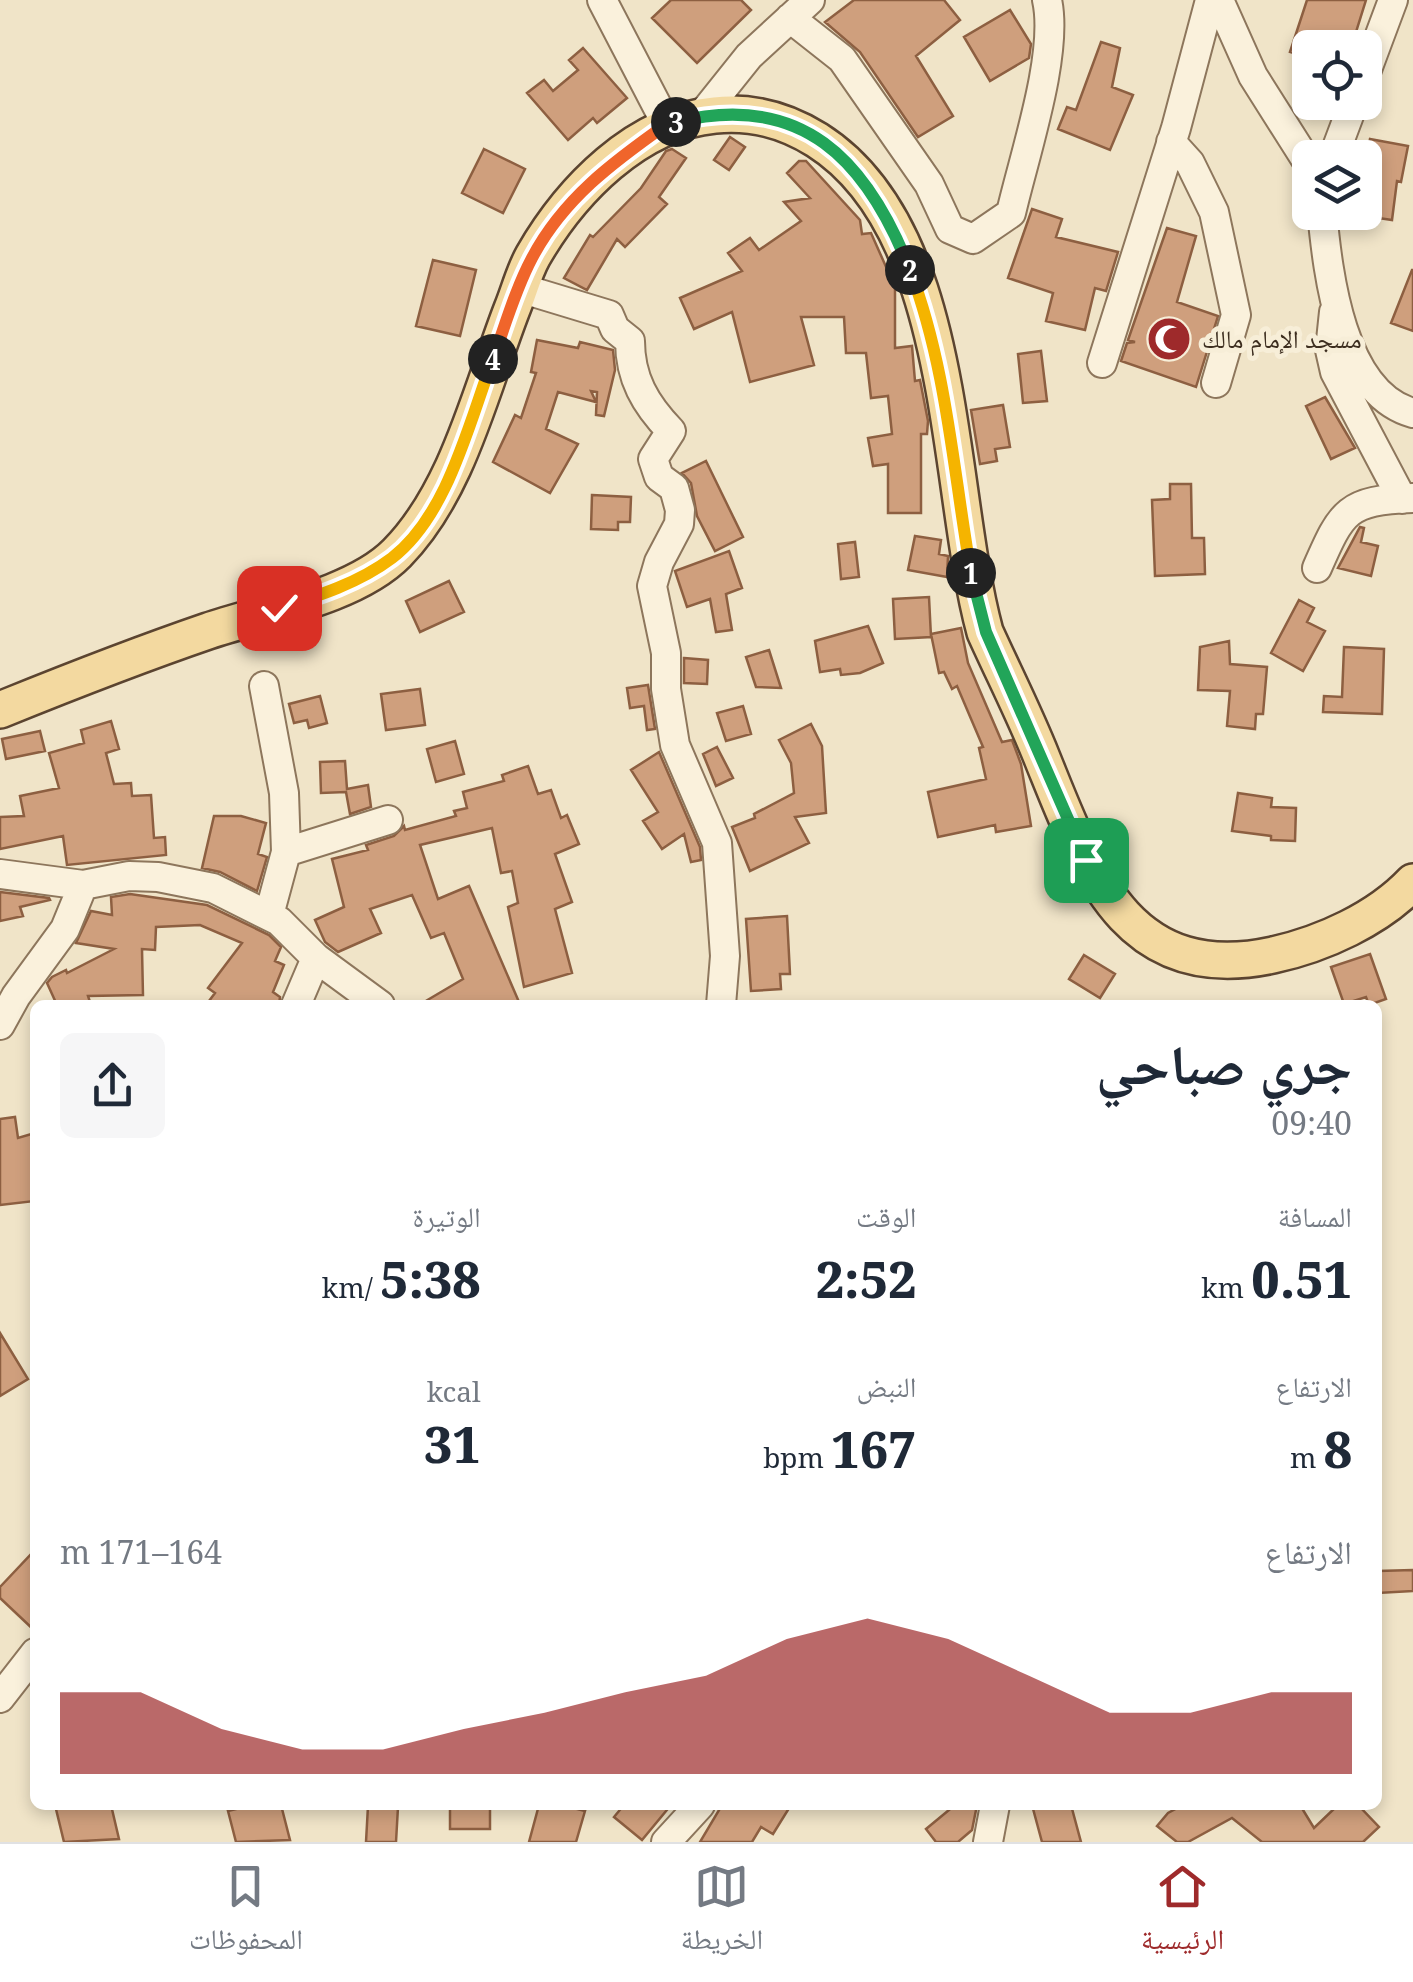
<!DOCTYPE html>
<html lang="ar">
<head>
<meta charset="utf-8">
<style>
	:root { --surface:#fff; --page:#f6f6f7; --text:#1f2937; --muted:#747a83; --line:#e0e1e3; --accent:#9e2a2b }
	body { margin:0; font-family:"Noto Serif","Noto Naskh Arabic",serif; background:var(--page); color:var(--text); direction:rtl; height:100vh; display:flex; flex-direction:column; font-size:38px; white-space:nowrap }
	* { box-sizing:border-box; margin:0 }
	p { font-size:32px; color:var(--muted) }
	.icon { flex:none; width:55px; height:55px; fill:none; stroke:currentColor; stroke-width:2; stroke-linecap:round; stroke-linejoin:round }
	.map { position:relative; flex:1; overflow:hidden; direction:ltr }
	.side { position:absolute; left:30px; top:1000px; width:1352px; height:810px; display:flex; flex-direction:column; background:var(--surface); border-radius:15px; box-shadow:0 5px 15px #0003; direction:rtl }
	.side>* { flex:none }
	.tools { position:absolute; left:1292px; top:30px; display:grid; gap:20px }
	.tools a { display:grid; place-items:center; width:90px; height:90px; border-radius:15px; background:var(--surface); box-shadow:0 5px 15px #0003; font-size:50px }
	.pin { position:absolute; display:grid; place-items:center; width:85px; height:85px; color:#fff; margin:-42px; border-radius:20px; box-shadow:0 5px 15px #0006 }
	.km { position:absolute; width:50px; height:50px; margin:-25px; border-radius:50%; background:#222; color:#fff; font-size:28px; line-height:50px; text-align:center }
	.round { display:grid; place-items:center; flex:none; width:105px; height:105px; border-radius:15px; background:var(--page) }
	.summary { display:flex; align-items:center; justify-content:space-between; height:170px; padding:0 30px }
	h1 { font-size:55px; font-weight:800; line-height:75px }
	.stats { display:grid; grid-template-columns:repeat(3,1fr); gap:15px; height:170px; padding:10px 30px }
	.stats div { display:grid; align-content:center }
	.stats b { font-size:50px; font-weight:800 }
	.stats small { font-size:28px; font-weight:400 }
	.stats p { font-size:28px }
	.chart { height:280px; padding:20px 30px }
	.chart p { display:flex; justify-content:space-between }
	.chart svg { width:100%; height:180px; margin-top:10px; fill:var(--accent); opacity:.7 }
	.menu { display:flex; justify-content:space-around; align-items:center; height:140px; border-top:2px solid var(--line); background:var(--surface); font-size:28px; color:var(--muted) }
	.menu a { display:grid; justify-items:center; gap:5px }
	.menu .current { color:var(--accent) }
	.map>svg:first-child { display:block }
	.building { fill:#cf9f7d; stroke:#8d5f41; stroke-width:2.5 }
	.lines { fill:none; stroke-linecap:round; stroke-linejoin:round }
	.minor-casing { stroke:#8d765c; stroke-width:32 }
	.major-casing { stroke:#5b4430; stroke-width:40 }
	.minor { stroke:#faf1dc; stroke-width:28 }
	.major { stroke:#f3d9a0; stroke-width:35 }
	.split-1-casing { stroke:#fff; stroke-width:20 }
	.split-2-casing { stroke:#fff; stroke-width:20 }
	.split-3-casing { stroke:#fff; stroke-width:20 }
	.split-4-casing { stroke:#fff; stroke-width:20 }
	.split-5-casing { stroke:#fff; stroke-width:20 }
	.split-1 { stroke:#22a559; stroke-width:12 }
	.split-2 { stroke:#f5b400; stroke-width:12 }
	.split-3 { stroke:#22a559; stroke-width:12 }
	.split-4 { stroke:#f0652b; stroke-width:12 }
	.split-5 { stroke:#f5b400; stroke-width:12 }
	.labels { text-anchor:middle; stroke-width:10; stroke-linejoin:round; paint-order:stroke }
	.poi-label { font-size:25px; fill:#3d2e20; stroke:#f7eed8; text-anchor:start }
</style>
</head>
<body>
<div class="map">
<svg width="1413" height="1842" viewBox="0 0 1413 1842">
	<rect width="100%" height="100%" fill="#f0e4c8"/>
	<path class="building" d="M671,0H741L751,10L697,63L652,18Z
		M854,0H944L960,20L916,56L953,116L918,137L860,52L825,22Z
		M1307,0H1366L1351,48H1310V58L1290,52Z
		M1010,10L1031,44L1029,58L990,81L964,37Z
		M1101,42L1120,48L1112,87L1133,95L1110,150L1058,129L1067,107L1076,110Z
		M583,48L627,98L597,123L593,118L568,140L527,93L544,80L553,91L578,70L569,60Z
		M730,137L745,147L729,170L714,160Z
		M1370,139L1408,146L1401,182L1397,181L1392,220L1365,216V166Z
		M484,149L525,169L503,213L462,193Z
		M672,149L686,158L659,197L667,204L625,247L617,239L587,290L564,278L590,235L593,237L641,188L666,151Z
		M799,161H806L860,220L862,234L871,233L895,287V348L912,346L915,381L920,380L928,421L927,434H921V513H888V464L873,466L868,438L892,434L888,396L871,398L866,353H846L844,317H801L814,365L750,382L732,312L694,329L680,298L742,271L728,253L750,238L759,250L801,221L784,202L810,198L787,173Z
		M1032,209L1062,219L1056,237L1118,252L1106,291L1095,288L1085,330L1046,321L1053,293L1008,278Z
		M1167,228L1196,236L1177,302L1218,316L1196,387L1121,361L1127,343L1135,342L1128,340Z
		M433,260L476,270L460,336L416,326Z
		M1412,270H1413V331L1391,323Z
		M537,340L578,348L580,342L613,350L615,370L604,416L596,415L597,392L591,391L596,402L558,392L546,429L578,444L550,493L493,462L515,415L521,418L536,373L531,372Z
		M1041,351L1047,401L1023,403L1018,354Z
		M1325,397L1355,448L1331,459L1306,406Z
		M1003,405L1010,447L995,449L997,461L980,464L971,410Z
		M706,461L743,537L715,551L697,516L691,483L682,473Z
		M1170,484H1191L1192,538H1204L1205,574L1155,576L1152,500L1170,499Z
		M592,495L631,497L630,522H618V530L591,529Z
		M1360,527L1364,528L1361,542L1378,546L1371,576L1338,568Z
		M915,536L941,540L939,554L948,556L947,577L908,570Z
		M855,542L859,577L841,579L838,544Z
		M729,551L742,588L726,594L732,630L716,632L710,599L687,607L675,571Z
		M449,581L464,612L420,632L406,601Z
		M929,597L931,637L895,639L893,599Z
		M1299,600L1314,608L1307,622L1325,631L1303,671L1271,653Z
		M868,626L883,663L860,673L841,675L840,669L820,672L815,641Z
		M961,628L968,663L1002,742L1012,740L1021,764L1031,826L996,832L995,825L938,837L928,792L986,779L979,748L983,747L957,686L952,689L944,672L939,673L931,634Z
		M1229,641L1230,664L1267,667L1263,714H1256L1255,729L1227,726L1230,691L1198,690L1200,647Z
		M1344,647L1384,649L1382,714L1323,712L1324,696L1342,697Z
		M769,650L781,688L756,687L746,657Z
		M684,658L708,660L707,684L684,683Z
		M648,685L655,729L647,730L644,706L630,708L627,688Z
		M420,689L425,725L386,730L381,694Z
		M320,696L327,723L309,728L307,720L294,723L289,704Z
		M743,706L751,734L726,741L717,713Z
		M111,721L119,749L106,753L114,784L131,783L132,796L151,795L154,838L165,837L166,855L67,865L63,836L0,849V817L24,816L20,796L59,788L49,753L84,743L81,730Z
		M811,724L822,746L826,813L795,817L809,843L750,871L732,827L755,818L754,814L794,793L791,763L779,740Z
		M40,731L45,751L6,759L2,739Z
		M455,741L464,774L436,782L427,749Z
		M717,747L733,778L716,786L703,754Z
		M659,752L700,847L701,860L691,862L684,834L662,849L643,821L658,812L631,770Z
		M345,761L347,789L368,785L371,807L350,814L346,792L321,793L320,762Z
		M528,766L538,794L551,790L561,818L567,815L579,844L555,854L572,902L555,909L572,973L524,987L508,907L518,903L512,871L501,873L492,828L420,845L438,899L469,886L519,1002L419,1005L463,979L444,933L431,938L412,895L370,909L381,933L338,952L325,942L315,920L344,907L332,859L368,850L366,845L394,836L404,826L405,830L456,816L454,811L467,808L463,792L504,781L502,775Z
		M1238,793L1272,798L1271,807L1296,808L1295,841L1271,840V836L1232,831Z
		M214,816H241L266,823L258,854L267,857L257,891L220,872L202,868Z
		M0,892L49,898L50,900L20,907L23,916L0,921Z
		M130,894L207,905L269,935L281,947L275,961L284,965L273,992L280,997L279,1005H206L215,993L208,988L242,943L200,925L156,927L155,950L142,949L143,995L88,996L91,1005H57L47,983L52,977L66,970L67,973L114,949L76,943L91,911L112,915L111,897Z
		M787,916L790,974H780L781,989L751,991L746,919Z
		M1370,954L1386,999L1369,1005L1366,997L1344,1004L1331,967Z
		M1084,955L1115,974L1100,998L1069,979Z
		M15,1117L18,1138L35,1133V1201L0,1205V1119Z
		M0,1333L28,1379L0,1396Z
		M35,1550V1631L0,1598V1587Z
		M1413,1570V1591L1378,1593V1571Z
		M55,1805H111L119,1839L64,1842Z
		M252,1805H281L290,1840L236,1842L228,1811Z
		M450,1805H490V1829H450Z
		M539,1805H562L585,1811L576,1842H529Z
		M624,1805H671L642,1840L614,1817Z
		M722,1805H791L773,1834L761,1827L752,1842H700Z
		M955,1805H977L972,1830L958,1842H936L926,1829Z
		M1032,1805H1071L1081,1842H1042Z
		M1183,1805H1300L1314,1828L1338,1805H1358L1379,1827L1363,1842H1262L1232,1818L1188,1842H1177L1157,1826L1168,1813Z
		M368,1806L398,1807L396,1842H366Z"/>
	<g class="lines">
		<defs>
			<path id="minor" d="M602,0L667,125
				M1219,0L1253,76L1310,166
				M790,18L842,59L929,184L950,229L973,239L1011,213C1024,156 1059,54 1047,0
				M1365,75L1393,0
				M701,116L749,56L810,0
				M1171,142L1190,163L1214,212L1236,315L1216,383
				M1333,158L1354,102
				M1322,212C1328,274 1341,393 1413,413
				M520,288L609,315L615,329L630,341C630,378 645,404 671,431L653,459L659,477L674,488L680,510L679,524L659,562L652,586L666,653V689L675,745L717,843L725,956L721,1005
				M1334,312L1330,350L1335,372L1402,499
				M1102,363L1176,128L1210,0
				M1317,568C1342,511 1347,500 1413,498
				M264,686L284,793L286,852L269,915
				M286,852L388,820
				M0,874L83,885L129,876L158,877L213,888L279,921L316,958L380,1005
				M296,1005L316,958
				M0,1025L16,996L65,929L83,885
				M0,1698L35,1653
				M666,1842L700,1805
				M988,1842L995,1805"/>
			<path id="major" d="M0,710C69,682 138,655 208,631C264,612 355,596 397,553C458,491 481,389 512,309C519,292 524,272 533,256C571,190 637,122 715,115C752,111 785,120 817,140C959,230 945,485 985,632C1004,674 1025,715 1042,758C1087,869 1126,987 1273,955C1323,944 1378,919 1413,882"/>
		</defs>
		<use href="#minor" class="minor-casing"/>
		<use href="#major" class="major-casing"/>
		<use href="#minor" class="minor"/>
		<use href="#major" class="major"/>
	</g>
	<g class="lines">
		<defs>
			<path id="split-1" d="M971,573L986,632L1086,860"/>
			<path id="split-2" d="M910,270C947,368 953,470 971,573"/>
			<path id="split-3" d="M676,122C802,91 867,160 910,270"/>
			<path id="split-4" d="M493,359C505,326 515,290 532,258C563,199 613,162 667,124L676,122"/>
			<path id="split-5" d="M279,608C318,596 359,583 392,558C448,515 469,422 493,359"/>
		</defs>
		<use href="#split-1" class="split-1-casing"/>
		<use href="#split-2" class="split-2-casing"/>
		<use href="#split-3" class="split-3-casing"/>
		<use href="#split-4" class="split-4-casing"/>
		<use href="#split-5" class="split-5-casing"/>
		<use href="#split-1" class="split-1"/>
		<use href="#split-2" class="split-2"/>
		<use href="#split-3" class="split-3"/>
		<use href="#split-4" class="split-4"/>
		<use href="#split-5" class="split-5"/>
	</g>
	<defs>
		<symbol id="mosque-disc" viewBox="-11 -11 22 22"><circle r="9.5" fill="#9e2a2b" stroke="#f7eed8"/><path d="M3.5-4.9A6 6 0 1 0 3.5 4.9A5 5 0 1 1 3.5-4.9Z" fill="#fff"/></symbol>
	</defs>
	<g fill-rule="evenodd">
		<use href="#mosque-disc" x="1144" y="314" width="50" height="50"/>
	</g>
	<g class="labels">
		<g class="poi-label">
			<text x="1202" y="348">مسجد الإمام مالك</text>
		</g>
	</g>
</svg>
<div class="tools">
<a><svg class="icon" aria-label="locate" viewBox="0 0 24 24"><circle cx="12" cy="12" r="6"/><path d="M12 2v4M12 18v4M2 12h4M18 12h4"/></svg></a>
<a><svg class="icon" aria-label="layers" viewBox="0 0 24 24"><path d="M12 4l9 5-9 5-9-5zM3 14l9 5 9-5"/></svg></a>
</div>
<div class="pin" style="left:1086px;top:860px;background:#1e9e55"><svg class="icon" aria-label="arrive" viewBox="0 0 24 24"><path d="M6 21V4h12l-3 4 3 4H6"/></svg></div>
<div class="pin" style="left:279px;top:608px;background:#d93025"><svg class="icon" aria-label="check" viewBox="0 0 24 24"><path d="M5 12l5 5 9-10"/></svg></div>
<b class="km" style="left:971px;top:573px">1</b>
<b class="km" style="left:910px;top:270px">2</b>
<b class="km" style="left:676px;top:122px">3</b>
<b class="km" style="left:493px;top:359px">4</b>
<section class="side">
<div class="summary"><div><h1>جري صباحي</h1><p>09:40</p></div><a class="round"><svg class="icon" aria-label="share" viewBox="0 0 24 24"><path d="M12 15V3M7 8l5-5 5 5M5 13v7h14v-7"/></svg></a></div>
<div class="stats">
<div><p>المسافة</p><b>0.51<small> km</small></b></div>
<div><p>الوقت</p><b>2:52</b></div>
<div><p>الوتيرة</p><b>5:38<small> /km</small></b></div>
</div>
<div class="stats">
<div><p>الارتفاع</p><b>8<small> m</small></b></div>
<div><p>النبض</p><b>167<small> bpm</small></b></div>
<div><p>kcal</p><b>31</b></div>
</div>
<div class="chart"><p><span>الارتفاع</span>164–171 m</p>
<svg viewBox="0 0 160 44" preserveAspectRatio="none"><path d="M0 44V24L10 24L20 33L30 38L40 38L50 33L60 29L70 24L80 20L90 11L100 6L110 11L120 20L130 29L140 29L150 24L160 24V44z"/></svg>
</div>
</section>
</div>
<nav class="menu">
<a class="current"><svg class="icon" aria-label="home" viewBox="0 0 24 24"><path d="M3 11l9-7 9 7M6 9v11h12V9"/></svg>الرئيسية</a>
<a><svg class="icon" aria-label="map" viewBox="0 0 24 24"><path d="M3 6l6-2 6 2 6-2v14l-6 2-6-2-6 2zM9 4v14M15 6v14"/></svg>الخريطة</a>
<a><svg class="icon" aria-label="saved" viewBox="0 0 24 24"><path d="M7 4h10v16l-5-4-5 4z"/></svg>المحفوظات</a>
</nav>
</body>
</html>
